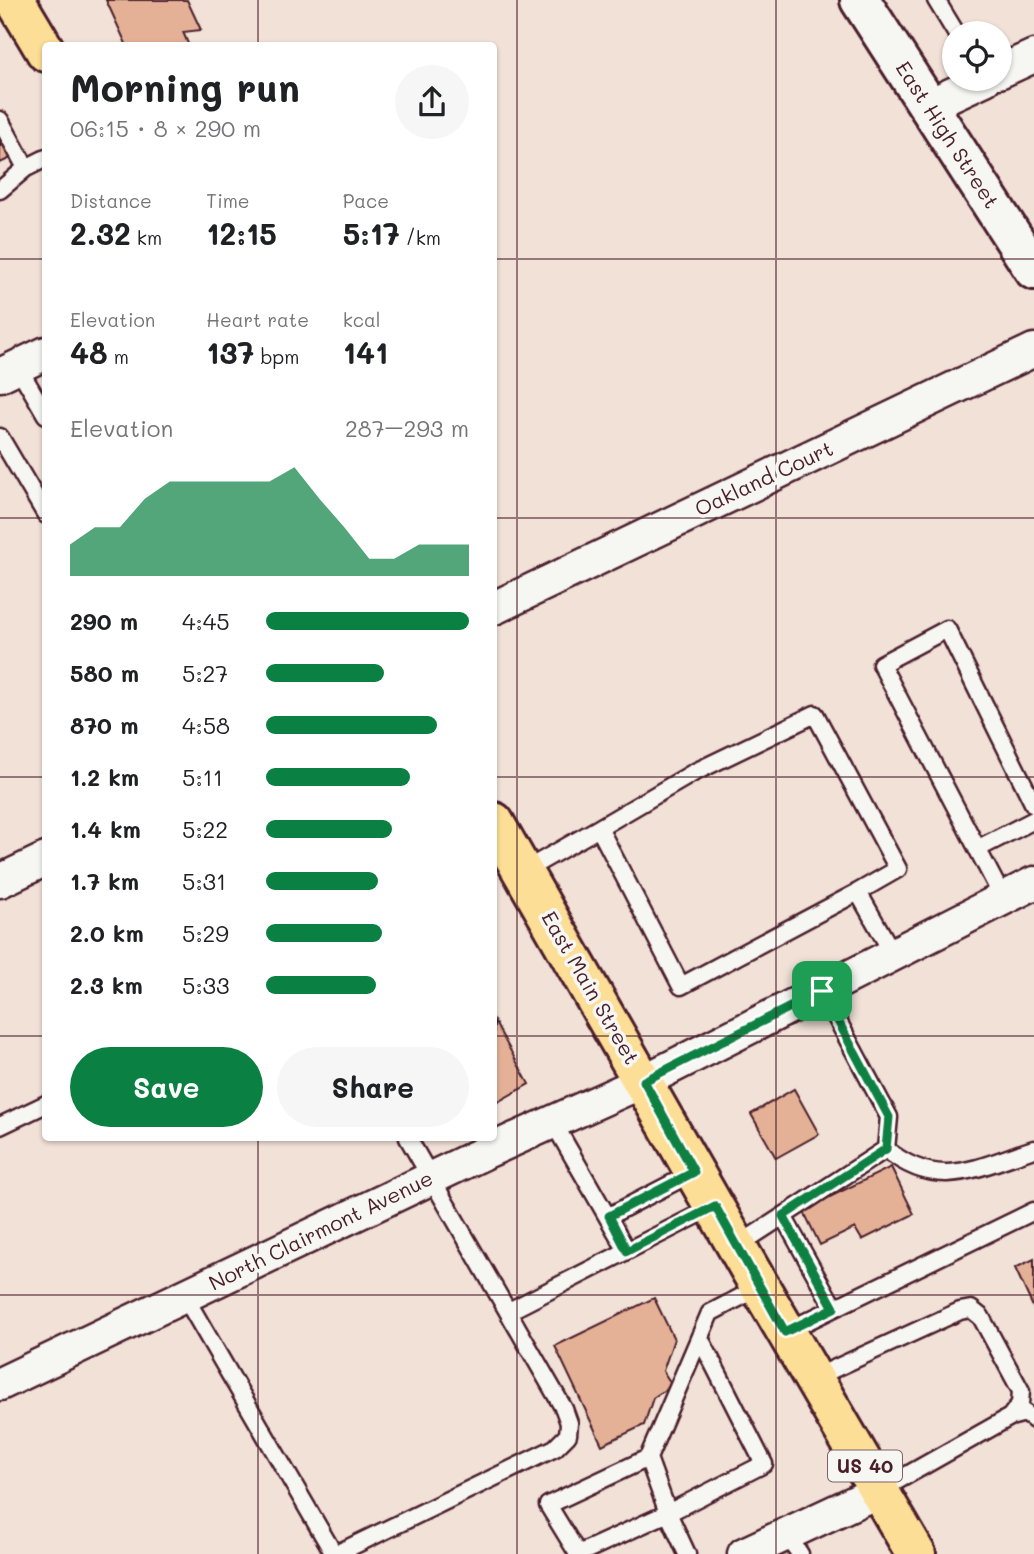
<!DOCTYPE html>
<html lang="en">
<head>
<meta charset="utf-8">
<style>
	:root { --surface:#fff; --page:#f6f6f6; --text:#202124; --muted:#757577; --accent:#0b8043 }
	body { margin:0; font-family:Mali,sans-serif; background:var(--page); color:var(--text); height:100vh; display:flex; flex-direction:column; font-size:26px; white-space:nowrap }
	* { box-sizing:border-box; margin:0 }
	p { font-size:23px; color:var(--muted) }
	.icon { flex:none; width:38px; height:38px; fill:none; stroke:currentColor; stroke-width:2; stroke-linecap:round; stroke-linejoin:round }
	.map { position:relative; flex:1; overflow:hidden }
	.details { position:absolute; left:42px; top:42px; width:455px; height:1099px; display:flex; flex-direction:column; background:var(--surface); border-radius:7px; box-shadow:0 2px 5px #0004 }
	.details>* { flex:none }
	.fabs { position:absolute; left:942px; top:21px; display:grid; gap:14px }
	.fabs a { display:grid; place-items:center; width:70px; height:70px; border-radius:50%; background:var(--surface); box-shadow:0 2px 5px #0004; font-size:35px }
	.pin { position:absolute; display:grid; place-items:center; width:60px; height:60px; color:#fff; margin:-30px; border-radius:14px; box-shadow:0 4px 10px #0006 }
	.round { display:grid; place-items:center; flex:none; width:74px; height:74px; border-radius:37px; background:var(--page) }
	.summary { display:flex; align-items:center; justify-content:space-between; height:119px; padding:0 28px }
	h1 { font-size:38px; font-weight:700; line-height:52px }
	.metrics { display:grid; grid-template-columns:repeat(3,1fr); gap:10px; height:119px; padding:7px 28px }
	.metrics div { display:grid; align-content:center }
	.metrics b { font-size:30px; font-weight:700 }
	.metrics small { font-size:19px; font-weight:400 }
	.metrics p { font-size:19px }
	.chart { height:196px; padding:14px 28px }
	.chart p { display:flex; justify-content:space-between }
	.chart svg { width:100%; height:126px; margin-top:7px; fill:var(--accent); opacity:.7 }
	.primary-button { display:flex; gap:14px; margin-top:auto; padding:14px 28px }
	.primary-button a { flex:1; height:80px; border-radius:42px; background:var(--accent); color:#fff; font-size:28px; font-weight:700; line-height:80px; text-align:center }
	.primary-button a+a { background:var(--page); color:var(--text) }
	ul { padding:0 28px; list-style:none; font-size:23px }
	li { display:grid; grid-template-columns:112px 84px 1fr; align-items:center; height:52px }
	li i { height:18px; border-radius:9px; background:var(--accent) }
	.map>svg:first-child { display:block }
	.building { fill:#e4b197; stroke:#4a1f2b; stroke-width:2 }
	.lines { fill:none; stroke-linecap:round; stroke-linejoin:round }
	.service-casing { stroke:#4a1f2b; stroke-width:21 }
	.minor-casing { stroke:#4a1f2b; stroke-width:37 }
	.secondary-casing { stroke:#4a1f2b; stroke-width:44 }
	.primary-casing { stroke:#4a1f2b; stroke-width:44 }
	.service { stroke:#f6f6f2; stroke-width:16 }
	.minor { stroke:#f6f6f2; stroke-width:32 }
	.secondary { stroke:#f6f6f2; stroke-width:38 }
	.primary { stroke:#fdde96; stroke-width:38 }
	.route-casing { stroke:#fff; stroke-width:14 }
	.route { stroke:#0b8043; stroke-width:9 }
	.grid { fill:none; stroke:#4a1f2b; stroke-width:2; stroke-opacity:0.55 }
	.labels { text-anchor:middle; stroke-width:7; stroke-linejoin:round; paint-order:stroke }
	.shield { fill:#f6f6f2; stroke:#7e6067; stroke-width:2 }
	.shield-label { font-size:19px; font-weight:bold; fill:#4a1f2b }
	.street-label { font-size:21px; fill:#4a1f2b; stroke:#f6f6f2 }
</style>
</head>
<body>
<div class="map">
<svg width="1034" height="1554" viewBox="0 0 1034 1554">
	<rect width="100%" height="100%" fill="#f1e1d7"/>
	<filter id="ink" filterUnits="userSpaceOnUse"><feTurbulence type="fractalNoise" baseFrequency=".0143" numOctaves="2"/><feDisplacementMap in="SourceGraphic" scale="14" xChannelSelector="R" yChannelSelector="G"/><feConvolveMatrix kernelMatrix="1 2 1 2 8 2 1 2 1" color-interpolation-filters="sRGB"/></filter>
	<g filter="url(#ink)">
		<path class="building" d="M106,0H187L201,30L183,32L189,46H127Z
			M0,136L11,158L0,163Z
			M494,1021L529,1084L494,1104Z
			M794,1089L819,1134L776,1158L751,1114Z
			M891,1167L914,1214L862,1240L855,1228L820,1245L803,1210Z
			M1034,1259V1309L1015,1268Z
			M654,1298L674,1339L663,1371L672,1385L653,1398L644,1425L602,1445L555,1346Z"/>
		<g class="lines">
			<defs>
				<path id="service" d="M936,0L956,33
					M0,120L26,168L46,158
					M0,190L26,168
					M18,367L46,415
					M0,437L46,515
					M599,828L693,773L815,714L898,869L858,892
					M977,849L1034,820
					M522,872L599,828L681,986L858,892L893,954
					M1003,898L881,664L947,629L1034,805
					M822,991L889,1117L886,1149
					M553,1122L627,1251
					M0,1126L46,1104
					M886,1149C939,1193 979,1166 1034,1149
					M609,1216L694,1172
					M783,1216L834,1308
					M737,1246L886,1149
					M185,1297L334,1554
					M509,1311L715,1206
					M785,1332L1034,1211
					M814,1378L960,1311L971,1309L981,1317L1021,1391L1020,1404L1010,1417
					M648,1458L548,1505L578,1554L668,1513L764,1464L700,1338
					M879,1491L1010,1417L1025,1413L1034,1420
					M786,1534L800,1554
					M336,1554L555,1448L568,1435L569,1423L564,1409L408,1138
					M687,1554L668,1513L648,1458L710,1313L760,1287"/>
				<path id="minor" d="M999,72L1034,56
					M927,106L985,79
					M0,375L46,353
					M494,608L1034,350
					M0,881L46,859
					M0,1384L486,1152L644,1081L1034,883
					M744,1554L879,1491"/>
				<path id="secondary" d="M860,0L1034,270"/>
				<path id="primary" d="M15,0L46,52
					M494,822L760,1287L916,1554"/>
			</defs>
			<use href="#service" class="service-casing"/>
			<use href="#minor" class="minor-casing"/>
			<use href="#secondary" class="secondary-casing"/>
			<use href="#primary" class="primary-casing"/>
			<use href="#service" class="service"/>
			<use href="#minor" class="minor"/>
			<use href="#secondary" class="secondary"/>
			<use href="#primary" class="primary"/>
		</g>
	</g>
	<g class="lines" filter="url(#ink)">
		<defs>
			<path id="route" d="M822,991L889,1117L886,1149L783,1216L834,1308L785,1332L715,1206L627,1251L609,1216L694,1172L644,1081Z"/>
		</defs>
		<use href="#route" class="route-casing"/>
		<use href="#route" class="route"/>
	</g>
	<path class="grid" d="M258,0V46M517,0V1554M776,0V1554M0,259H46M494,259H1034M0,518H46M494,518H1034M0,777H46M494,777H1034M0,1036H46M494,1036H1034M258,1138V1554M0,1295H1034"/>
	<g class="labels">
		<rect class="shield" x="828" y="1450.5" width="74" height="31" rx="5"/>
		<g class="shield-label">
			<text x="865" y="1473">US 40</text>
		</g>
		<g class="street-label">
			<text transform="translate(947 135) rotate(57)" y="7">East High Street</text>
			<text transform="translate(764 479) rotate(-25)" y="7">Oakland Court</text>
			<text transform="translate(590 988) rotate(60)" y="7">East Main Street</text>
			<text transform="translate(321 1231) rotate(-26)" y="7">North Clairmont Avenue</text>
		</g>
	</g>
</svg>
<div class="fabs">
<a><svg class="icon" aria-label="locate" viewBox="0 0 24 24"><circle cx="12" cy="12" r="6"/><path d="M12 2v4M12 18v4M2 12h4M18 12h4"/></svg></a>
</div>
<div class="pin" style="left:822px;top:991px;background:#1e9e55"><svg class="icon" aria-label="arrive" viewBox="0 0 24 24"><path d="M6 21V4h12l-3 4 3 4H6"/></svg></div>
<section class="details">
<div class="summary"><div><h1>Morning run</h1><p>06:15 · 8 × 290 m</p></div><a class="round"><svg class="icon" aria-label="share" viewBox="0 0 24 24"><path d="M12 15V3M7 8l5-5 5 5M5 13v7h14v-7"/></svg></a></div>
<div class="metrics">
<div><p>Distance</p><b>2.32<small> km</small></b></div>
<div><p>Time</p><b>12:15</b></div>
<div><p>Pace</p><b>5:17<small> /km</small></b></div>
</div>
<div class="metrics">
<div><p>Elevation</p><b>48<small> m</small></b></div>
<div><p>Heart rate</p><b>137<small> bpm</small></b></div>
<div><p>kcal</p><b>141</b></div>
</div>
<div class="chart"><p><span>Elevation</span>287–293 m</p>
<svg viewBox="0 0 160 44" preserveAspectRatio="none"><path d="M0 44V33L10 27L20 27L30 17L40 11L50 11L60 11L70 11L80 11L90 6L100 17L110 27L120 38L130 38L140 33L150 33L160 33V44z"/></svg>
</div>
<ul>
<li><b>290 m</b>4:45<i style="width:100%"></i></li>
<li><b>580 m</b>5:27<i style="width:58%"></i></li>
<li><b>870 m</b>4:58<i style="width:84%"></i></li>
<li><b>1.2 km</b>5:11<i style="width:71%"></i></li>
<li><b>1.4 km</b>5:22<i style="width:62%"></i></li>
<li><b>1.7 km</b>5:31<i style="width:55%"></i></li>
<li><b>2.0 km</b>5:29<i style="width:57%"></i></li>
<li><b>2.3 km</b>5:33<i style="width:54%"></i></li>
</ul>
<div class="primary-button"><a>Save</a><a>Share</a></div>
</section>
</div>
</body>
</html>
